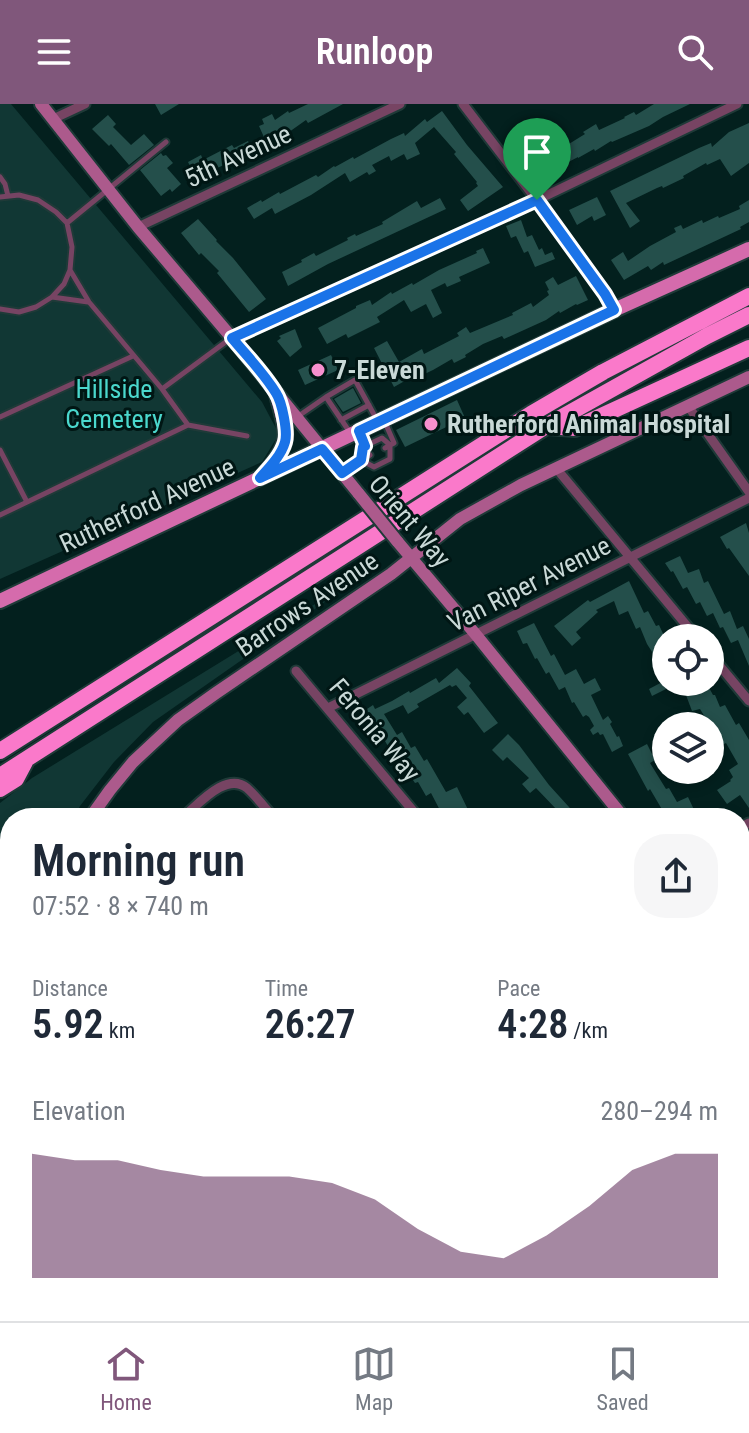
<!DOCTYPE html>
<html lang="en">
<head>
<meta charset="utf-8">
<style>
	:root { --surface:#fff; --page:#f6f6f7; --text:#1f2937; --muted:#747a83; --line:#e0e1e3; --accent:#80577b }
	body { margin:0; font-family:"Roboto Condensed",sans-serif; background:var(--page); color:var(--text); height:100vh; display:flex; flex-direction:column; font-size:30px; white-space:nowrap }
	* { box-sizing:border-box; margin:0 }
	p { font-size:26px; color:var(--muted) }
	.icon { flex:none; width:44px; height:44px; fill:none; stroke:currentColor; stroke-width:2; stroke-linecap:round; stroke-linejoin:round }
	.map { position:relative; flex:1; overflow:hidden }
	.panel { position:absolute; left:0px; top:704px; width:750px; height:514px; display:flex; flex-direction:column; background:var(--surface); border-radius:32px 32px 0 0; box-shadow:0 4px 12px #0003 }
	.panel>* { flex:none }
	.tools { position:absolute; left:652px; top:520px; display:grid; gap:16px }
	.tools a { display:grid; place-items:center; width:72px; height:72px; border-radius:50%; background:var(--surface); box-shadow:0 4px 12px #0003; font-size:40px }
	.pin { position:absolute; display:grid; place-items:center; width:68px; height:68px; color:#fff; margin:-82px -34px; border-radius:50% 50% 50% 0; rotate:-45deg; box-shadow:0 0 8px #0007 }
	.pin .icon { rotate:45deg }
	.round { display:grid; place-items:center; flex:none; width:84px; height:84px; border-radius:32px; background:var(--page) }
	.overview { display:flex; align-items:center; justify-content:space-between; height:136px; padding:0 32px }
	h1 { font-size:44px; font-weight:600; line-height:60px }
	.figures { display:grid; grid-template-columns:repeat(3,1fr); gap:12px; height:136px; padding:8px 32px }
	.figures div { display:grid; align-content:center }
	.figures b { font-size:40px; font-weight:600 }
	.figures small { font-size:22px; font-weight:400 }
	.figures p { font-size:22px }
	.chart { height:224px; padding:16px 32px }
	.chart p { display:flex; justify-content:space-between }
	.chart svg { width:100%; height:144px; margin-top:8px; fill:var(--accent); opacity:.7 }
	header { display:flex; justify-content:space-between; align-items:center; height:104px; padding:0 32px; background:var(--accent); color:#fff; font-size:36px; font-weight:600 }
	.tab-bar { display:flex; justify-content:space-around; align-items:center; height:112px; border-top:2px solid var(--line); background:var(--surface); font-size:22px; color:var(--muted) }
	.tab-bar a { display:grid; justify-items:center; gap:4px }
	.tab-bar .selected { color:var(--accent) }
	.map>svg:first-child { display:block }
	.green { fill:#113734 }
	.building { fill:#244f4b }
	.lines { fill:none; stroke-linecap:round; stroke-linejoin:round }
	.lane-casing { stroke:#1f3a38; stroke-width:9 }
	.street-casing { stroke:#1f3a38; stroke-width:13 }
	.secondary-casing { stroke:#1f3a38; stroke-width:16 }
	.primary-casing { stroke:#1f3a38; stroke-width:18 }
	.highway-casing { stroke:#1f3a38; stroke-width:20 }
	.lane { stroke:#774463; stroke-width:5 }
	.street { stroke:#774463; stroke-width:9 }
	.secondary { stroke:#ac5a8c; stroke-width:12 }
	.primary { stroke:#d56bac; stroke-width:14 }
	.highway { stroke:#fa79ca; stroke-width:16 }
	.secondary-bridge-casing { stroke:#1f3a38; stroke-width:16; stroke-linecap:butt }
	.secondary-bridge { stroke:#ac5a8c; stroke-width:12 }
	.route-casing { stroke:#fff; stroke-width:16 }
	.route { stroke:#1a73e8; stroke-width:10 }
	.poi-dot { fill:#f790ce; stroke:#001614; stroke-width:3 }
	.labels { text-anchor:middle; stroke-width:6; stroke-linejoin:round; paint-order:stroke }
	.street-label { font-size:26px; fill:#c9d9d7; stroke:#001614 }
	.poi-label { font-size:26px; font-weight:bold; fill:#c9d9d7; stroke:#001614; text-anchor:start }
	.park-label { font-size:26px; fill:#4ad8cd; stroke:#001614 }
</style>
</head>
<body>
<header><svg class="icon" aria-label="menu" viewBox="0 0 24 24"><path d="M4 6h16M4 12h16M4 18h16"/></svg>Runloop<svg class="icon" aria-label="search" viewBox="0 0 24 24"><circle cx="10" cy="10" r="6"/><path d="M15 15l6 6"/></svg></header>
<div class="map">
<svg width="749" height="1217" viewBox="0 0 749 1217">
	<rect width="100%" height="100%" fill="#03201e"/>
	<path class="green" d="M0,0H11L262,298L279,330L262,358L0,475Z
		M372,465L153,618L114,658L80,702L74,714H10V981L0,980V699L32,674Z
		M0,1003L10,1006V1025L3,1050L0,1049Z
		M0,1110L10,1114V1154H0Z
		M10,1171V1208H204L224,1217H0V1172Z"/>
	<path class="building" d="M155,0H179L161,11Z
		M308,0H343L308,19L306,16L282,33L267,40L259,22L264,20L262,15L272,10L275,16L288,7L289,9Z
		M654,0H690L663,13L649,22L612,38L611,37L595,47L594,45L578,54V53L538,74L527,52L546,42L549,47L562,39L564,43L585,30L583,28L596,20L599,26L625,14L624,13L634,8L636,11Z
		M442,7L467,41L503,83L468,107L460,96L478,82L476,79L477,78L454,50L456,48L434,23L415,39L420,50L407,56L404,50L391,57L389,52L372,61L376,67L369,71L367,68L350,78L345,69L311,91L275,110L272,104L254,115L247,104L261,96L262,98L279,88L280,90L316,71L318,73L334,62L335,63L353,53L354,55L391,35L404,29L405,32L425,15L427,18Z
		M108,11L116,20L113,23L131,41L144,30L154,41L129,61L111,40L109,42L92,25Z
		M532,18L537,28L524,35L519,25Z
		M749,19V59L731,72L720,55L707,61L706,59L683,72L684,74L663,84L662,82L657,84L626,99L640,117L630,124L610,87L699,44L711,39L712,43L729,28Z
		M248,37L254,49L246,53L245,51L196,74L188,58L201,51L203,56L232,41L234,44Z
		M161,49L163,52L166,51L173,59L167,64L181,80L172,88L170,85L161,92L140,66Z
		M597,93L606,111L594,117L592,112L577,121L569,106Z
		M440,94L446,105L328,160L288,182L282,168L302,158L301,156L314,149L316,152L348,136L347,134L355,130L356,132L383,120L382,118L417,97L421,104Z
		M749,96V118L740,123L741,125L664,161L663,158L651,166L648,162L624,176L611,156L623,148L628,157L650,142L676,128L674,124L681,121L683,125L702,116L703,119L718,112L719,114L740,105L739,102Z
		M198,115L217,136L216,137L233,154L266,195L249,208L217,169L219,167L201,149L199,151L181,129Z
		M521,116L527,133L532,131L539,146L542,144L545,151L552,148L555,155L535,163L528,147L524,149L516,132L511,134L506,122Z
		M483,144L490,159L459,173L461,177L447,183L445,179L431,186L442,209L433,214L426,200L411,208L404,196L377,213L380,218L348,234L346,230L327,240L318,224L356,204V202L370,196L372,201L391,188L392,190L412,179L413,181L439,166L477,149L476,147Z
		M576,172L588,196L577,201L576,200L560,209L559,207L546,216L504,235L502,232L483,240L465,251L466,253L454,259L452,255L433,266L412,276L410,274L394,283L374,244L387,237L399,258L422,245L424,250L459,232L457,229L466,223L470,229L513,211L512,209L531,199L533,203L549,191L547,187L549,186L545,178L553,173L558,181Z
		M295,225L302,243L290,253L277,237L281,234L279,232Z
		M331,251L338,266L305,281L298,266Z
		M353,284L361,299L343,308L334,295Z
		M457,296L465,314L405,343L396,326Z
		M746,419L749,429V472L729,444L727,445L720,433Z
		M680,452L688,469L699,465L704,479L708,477L724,510L730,507L737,525L743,522L749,535V562L738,536L731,539L723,523L720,524L713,509L707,512L700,498L696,500L687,483L683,485L673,467L671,468L665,459Z
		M629,477L644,509L648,507L656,522L659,521L666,536V570L647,540L640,523L636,525L628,507L619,511L614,497L596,506L598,508L576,528L581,534L572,542L554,522L588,496L590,498Z
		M534,519L551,552L554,550L565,571L576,565L584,580L595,574L601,586L591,591L603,616L608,612L612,618L610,620L617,633L619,632L623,642L612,648L603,630L600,631L598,628L593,631L590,626L594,622L589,613L586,611L583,613L574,598L572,599L565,583L559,586L549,568L546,570L537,554L535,555L527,539L523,540L517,527Z
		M457,564L471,579L469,582L498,619L484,629L468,608L464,611L457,603L467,594L456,581L452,583L450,581L417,600L419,603L408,610L403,601L384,610L397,631L402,628L411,644L415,642L424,657L427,655L446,688L457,683L472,714H444L431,689L426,692L418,678L415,679L400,657L398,659L382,632L379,634L361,609L373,601L375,605L392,597L409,587L410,589L436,574L439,579Z
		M666,576V585L652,592L649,585Z
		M681,578H706L713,591H715L720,603L725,601L736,621L739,619L749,636V704L740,691L727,700L717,686L731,677L730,676L733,673L729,666L738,660L726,639L722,641L700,605L692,607Z
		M508,630L519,641L549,681L579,714H561L557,709L558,707L536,684L530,689L522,680L529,674L507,653L503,657L492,646Z
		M647,640L655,656L650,659L666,685L669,684L677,698L688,693L696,710L704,704L709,710L705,714H667L650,685L648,687L628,650Z"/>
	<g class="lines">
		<defs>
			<path id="lane" d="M0,73L5,80L8,92
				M0,93L19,91L38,96L56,108L67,119L72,143L70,166L64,180L52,193L36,203L19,208L0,205
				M67,119L166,38
				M70,166L89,198L162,285L231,234
				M52,193L88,198
				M326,293L351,330
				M0,313L133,252
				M297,313L326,293L355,276L377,316
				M341,316L369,301
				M384,316L394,339L385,344
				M188,321L247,332
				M382,334L390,341V355L374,363L361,356L363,343Z
				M0,346L27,398
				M342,368L370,351
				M0,411L188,321L162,285"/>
			<path id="street" d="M463,0L542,103L605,190L614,206
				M53,15L85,0
				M138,123L400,0
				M232,234L537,96L737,0
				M688,302L749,388
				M556,364L697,534
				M710,550L749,597
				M296,567L419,714
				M328,604L749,394
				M182,714C198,701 226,667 247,684C257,693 265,704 274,714
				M740,724L749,719
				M740,929L749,921
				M740,1107L749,1118
				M511,1208L521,1217
				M680,1208L686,1217
				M548,1217L559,1208
				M729,1217L749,1202"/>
			<path id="secondary" d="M41,0L138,123L232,234L359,390
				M397,437L477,532L624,714
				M90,714L110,686L133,658L178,616L216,589L391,470L460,415L521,381L749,273
				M740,854L749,865"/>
			<path id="primary" d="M264,370C293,338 287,329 277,291
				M0,497L614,206L749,145"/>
			<path id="highway" d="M548,322L575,324L749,244
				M0,647L531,310L603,268L749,192
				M0,672L546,322L707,232L749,211
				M0,685L16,675L25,658
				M0,992L10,994
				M0,1095L10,1098
				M0,1162L10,1161
				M227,1208L245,1217
				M265,1208L280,1217
				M301,1208L315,1217
				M346,1208L355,1217"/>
		</defs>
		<use href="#lane" class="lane-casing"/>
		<use href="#street" class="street-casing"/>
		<use href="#secondary" class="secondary-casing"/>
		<use href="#primary" class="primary-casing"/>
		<use href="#highway" class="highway-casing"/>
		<use href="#lane" class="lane"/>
		<use href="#street" class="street"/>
		<use href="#secondary" class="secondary"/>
		<use href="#primary" class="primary"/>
		<use href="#highway" class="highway"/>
		<defs>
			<path id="secondary-bridge" d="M359,390L397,437
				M0,1083L10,1065"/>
		</defs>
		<use href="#secondary-bridge" class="secondary-bridge-casing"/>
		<use href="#secondary-bridge" class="secondary-bridge"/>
	</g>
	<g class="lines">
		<defs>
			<path id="route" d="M537,96L605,190L614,206L359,327L365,342L363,343L361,356L342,369L322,345L260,374C269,364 281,352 285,338C288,328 282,298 276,289C264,269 246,251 232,234Z"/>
		</defs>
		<use href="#route" class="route-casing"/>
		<use href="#route" class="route"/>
	</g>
	<g class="poi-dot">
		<circle cx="318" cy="266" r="8"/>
		<circle cx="431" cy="320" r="8"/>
	</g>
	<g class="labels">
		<g class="street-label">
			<text transform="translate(238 52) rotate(-25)" y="9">5th Avenue</text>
			<text transform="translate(147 401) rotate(-25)" y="9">Rutherford Avenue</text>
			<text transform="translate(410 417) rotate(50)" y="9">Orient Way</text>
			<text transform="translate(529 480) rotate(-27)" y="9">Van Riper Avenue</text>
			<text transform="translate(307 500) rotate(-34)" y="9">Barrows Avenue</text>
			<text transform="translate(375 626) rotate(50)" y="9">Feronia Way</text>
		</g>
		<g class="poi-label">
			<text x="334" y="275">7-Eleven</text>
			<text x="447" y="329">Rutherford Animal Hospital</text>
		</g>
		<g class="park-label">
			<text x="114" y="294">Hillside<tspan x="114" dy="30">Cemetery</tspan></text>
		</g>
	</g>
</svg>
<div class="tools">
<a><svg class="icon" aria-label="locate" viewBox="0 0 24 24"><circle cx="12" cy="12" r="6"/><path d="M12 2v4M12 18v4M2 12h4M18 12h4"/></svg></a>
<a><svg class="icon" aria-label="layers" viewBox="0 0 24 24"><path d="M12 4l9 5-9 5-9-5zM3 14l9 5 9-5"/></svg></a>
</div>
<div class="pin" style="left:537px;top:96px;background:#1e9e55"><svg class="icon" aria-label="arrive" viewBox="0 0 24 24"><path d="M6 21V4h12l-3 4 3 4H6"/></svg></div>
<section class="panel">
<div class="overview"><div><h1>Morning run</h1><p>07:52 · 8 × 740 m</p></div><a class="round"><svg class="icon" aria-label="share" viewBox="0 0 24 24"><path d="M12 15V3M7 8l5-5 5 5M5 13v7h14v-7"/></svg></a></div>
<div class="figures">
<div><p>Distance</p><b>5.92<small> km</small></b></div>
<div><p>Time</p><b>26:27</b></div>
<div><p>Pace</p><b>4:28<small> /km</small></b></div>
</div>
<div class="chart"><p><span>Elevation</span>280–294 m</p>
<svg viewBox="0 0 160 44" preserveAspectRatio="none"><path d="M0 44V6L10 8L20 8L30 11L40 13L50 13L60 13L70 15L80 20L90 29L100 36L110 38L120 31L130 22L140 11L150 6L160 6V44z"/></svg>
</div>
</section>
</div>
<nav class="tab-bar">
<a class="selected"><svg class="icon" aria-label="home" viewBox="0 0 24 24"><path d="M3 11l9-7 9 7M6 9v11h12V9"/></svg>Home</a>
<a><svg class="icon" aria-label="map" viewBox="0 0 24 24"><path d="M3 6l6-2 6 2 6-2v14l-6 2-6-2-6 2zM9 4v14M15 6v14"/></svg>Map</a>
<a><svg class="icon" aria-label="saved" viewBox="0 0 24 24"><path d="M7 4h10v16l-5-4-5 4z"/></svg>Saved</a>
</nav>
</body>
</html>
